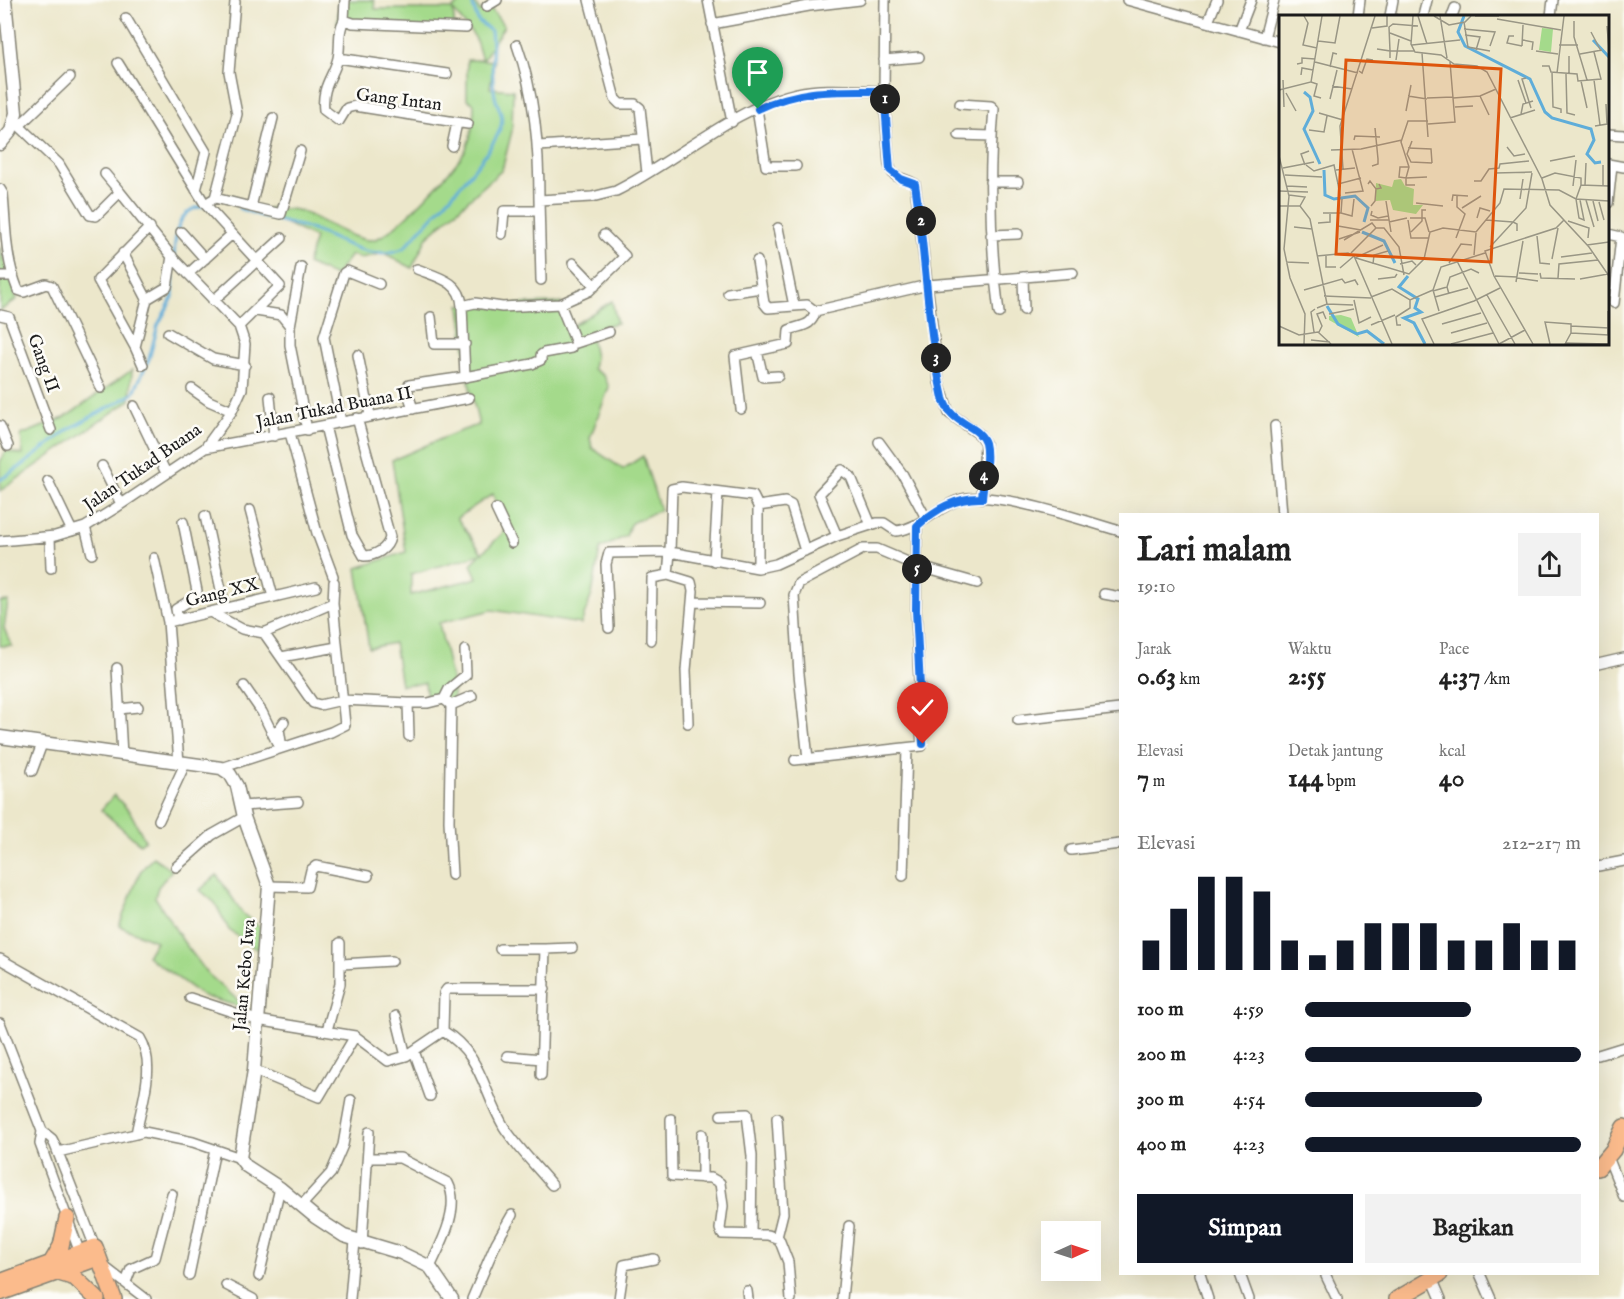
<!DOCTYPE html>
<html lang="id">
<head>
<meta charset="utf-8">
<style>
	:root { --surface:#fff; --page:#f2f2f2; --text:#222; --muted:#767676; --accent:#111827 }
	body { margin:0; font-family:"IM FELL English",serif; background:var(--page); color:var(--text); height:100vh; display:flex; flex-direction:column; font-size:22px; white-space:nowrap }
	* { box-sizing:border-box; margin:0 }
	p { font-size:20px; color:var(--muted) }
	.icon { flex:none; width:33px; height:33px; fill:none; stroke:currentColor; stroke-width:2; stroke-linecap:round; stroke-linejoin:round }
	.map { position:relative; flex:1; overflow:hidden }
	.details { position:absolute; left:1119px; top:513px; width:480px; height:762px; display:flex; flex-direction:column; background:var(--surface); border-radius:0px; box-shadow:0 6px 24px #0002 }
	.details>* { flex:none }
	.needle { width:39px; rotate:87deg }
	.buttons { position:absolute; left:1041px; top:1221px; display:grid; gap:12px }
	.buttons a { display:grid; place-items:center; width:60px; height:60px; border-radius:0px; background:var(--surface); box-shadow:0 6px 24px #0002; font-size:30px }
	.pin { position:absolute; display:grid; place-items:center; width:51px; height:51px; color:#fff; margin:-62px -26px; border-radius:50% 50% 50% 0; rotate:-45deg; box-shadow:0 0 6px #0007 }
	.pin .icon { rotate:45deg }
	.km { position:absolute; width:30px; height:30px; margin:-15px; border-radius:50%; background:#222; color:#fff; font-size:16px; line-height:30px; text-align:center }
	.round { display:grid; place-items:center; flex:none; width:63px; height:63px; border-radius:0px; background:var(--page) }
	.summary { display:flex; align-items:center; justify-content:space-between; height:102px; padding:0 18px }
	h1 { font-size:33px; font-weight:700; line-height:45px }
	.figures { display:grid; grid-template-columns:repeat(3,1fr); gap:9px; height:102px; padding:6px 18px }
	.figures div { display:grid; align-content:center }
	.figures b { font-size:26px; font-weight:700 }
	.figures small { font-size:16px; font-weight:400 }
	.figures p { font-size:16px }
	.chart { height:168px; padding:12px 18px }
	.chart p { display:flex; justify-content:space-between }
	.chart svg { width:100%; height:108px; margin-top:6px; stroke:var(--accent); stroke-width:6 }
	.button { display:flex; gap:12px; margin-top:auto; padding:12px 18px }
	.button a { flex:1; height:69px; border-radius:0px; background:var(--accent); color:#fff; font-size:24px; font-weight:700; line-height:69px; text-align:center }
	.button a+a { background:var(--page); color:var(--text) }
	ul { padding:0 18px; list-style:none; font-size:20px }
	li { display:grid; grid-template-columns:96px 72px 1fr; align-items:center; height:45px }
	li i { height:15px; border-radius:8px; background:var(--accent) }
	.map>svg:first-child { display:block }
	.green { fill:#a4da8b; stroke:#607b54; stroke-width:1.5; fill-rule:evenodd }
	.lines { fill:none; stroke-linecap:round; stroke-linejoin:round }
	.stream { stroke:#5fadd9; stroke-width:3 }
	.minor-casing { stroke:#848274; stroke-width:12 }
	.tertiary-casing { stroke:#848274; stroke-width:15 }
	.trunk-casing { stroke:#848274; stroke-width:18 }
	.minor { stroke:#fff; stroke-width:9 }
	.tertiary { stroke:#fff; stroke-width:12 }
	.trunk { stroke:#fbbb8c; stroke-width:15 }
	.route-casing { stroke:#fff; stroke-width:12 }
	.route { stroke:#1a73e8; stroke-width:8 }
	.labels { text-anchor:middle; stroke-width:5; stroke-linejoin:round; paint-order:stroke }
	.street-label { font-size:18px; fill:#1c1c1c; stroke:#fdfcf7 }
	.inset-river { fill:none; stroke:#5fadd9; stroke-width:3 }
	.inset-road { fill:none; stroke:#999685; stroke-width:1.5 }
	.view { fill:#de560d; fill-opacity:0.15; stroke:#de560d; stroke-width:3 }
	.inset-edge { fill:none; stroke:#1c1c1c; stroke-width:3 }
</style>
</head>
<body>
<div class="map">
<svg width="1624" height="1299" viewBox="0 0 1624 1299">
	<rect width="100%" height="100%" fill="#fdfcf7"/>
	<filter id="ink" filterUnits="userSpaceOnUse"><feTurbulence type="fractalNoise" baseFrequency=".0167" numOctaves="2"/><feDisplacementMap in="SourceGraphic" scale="12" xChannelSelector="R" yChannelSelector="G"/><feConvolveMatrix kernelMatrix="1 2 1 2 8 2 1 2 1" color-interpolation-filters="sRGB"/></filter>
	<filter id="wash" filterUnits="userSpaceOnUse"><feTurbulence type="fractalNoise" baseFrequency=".008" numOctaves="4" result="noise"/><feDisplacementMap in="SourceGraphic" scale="24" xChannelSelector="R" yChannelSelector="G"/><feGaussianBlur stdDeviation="1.35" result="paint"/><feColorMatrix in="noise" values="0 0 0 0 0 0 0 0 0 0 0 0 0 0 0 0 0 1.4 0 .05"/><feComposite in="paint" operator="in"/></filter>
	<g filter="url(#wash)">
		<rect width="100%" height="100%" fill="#ece7cb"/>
		<path class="green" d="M340,0H374L375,9H452L464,0H473L480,12L489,6L504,26L483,60L494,61L490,88L513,90L512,131L502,170L427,237L412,268L384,253L361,258L351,255L335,276L307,264L315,238L267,214L268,208C278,209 291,208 300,211C318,218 354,241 372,240C391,238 457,167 466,149C472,135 474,119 474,104L467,99V60H482L475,37L453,10L455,30L443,31L337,24Z
			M0,247L17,299L0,311Z
			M612,301L617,323L599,327L591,338L595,357L593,369L604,376L609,387L590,438L592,448L623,469L643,456L660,510L631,523L626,536L600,549L592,594L581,624L492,610L439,623L453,686V702L427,699L425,683L401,685L394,643L369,648L357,568L406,552L392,460C421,449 449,433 479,425L470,388L460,305L561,303L569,328ZM493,494L505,531L482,553L457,518ZM481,554L471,564L477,578L411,595V574Z
			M132,370L130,400L0,491V462L6,451L23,455L21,435L64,418Z
			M8,601L4,629L12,646H0V602Z
			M114,795L130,812L145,840L140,844L101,810Z
			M153,857L172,870L158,887L155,897L183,941L208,974L248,1009L203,996L147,956L156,941L119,926L140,872Z
			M217,875L243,914L261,928L259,951L229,930L215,903L200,890Z"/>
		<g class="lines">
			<path class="stream" d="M239,208C259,217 277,220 297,225C333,233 366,265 404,248C426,223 494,154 501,126C504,116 499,109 496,100C490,81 494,53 491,31L478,21L471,0
				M174,256C175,235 177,209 204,206
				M0,480L20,467L69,429L133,394L149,359L158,325L173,297V275"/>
		</g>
	</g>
	<g filter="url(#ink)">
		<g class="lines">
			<defs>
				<path id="minor" d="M345,0L344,20L353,23L466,28
					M589,0L615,99L620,104H635L640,108L647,173
					M708,0L732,122
					M885,0L884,91L889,164C892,180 904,177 915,184L939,382L949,413L979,434L985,443L982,498
					M1127,0L1280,42
					M487,6L497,0
					M1358,16L1360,0
					M1390,16L1393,0
					M1423,16L1427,0
					M1452,16L1455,8
					M1551,16L1553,0
					M126,18L206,152L196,190
					M344,20C337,33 341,45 338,58C334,76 321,86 324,110L339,121L347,108L355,106L468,124
					M1208,22L1217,0
					M712,24L809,6L860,0
					M1239,31L1251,0
					M1264,38L1274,0
					M517,45C535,95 539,147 539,200L592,197L616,191C673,163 735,107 797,93C825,87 856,91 884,91
					M338,58L447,74
					M884,60L919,57
					M118,63L205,204L280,286L239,326
					M960,104L991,106L994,109C988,177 990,244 999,313
					M757,109L766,166H796
					M19,126L70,77
					M1608,134L1624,135
					M959,135L992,136
					M452,146L457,123
					M539,146L642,139
					M1608,164L1624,167
					M105,174L120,192
					M990,182H1018
					M0,189L3,194C6,228 5,258 18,290L24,292L46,284L52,286L101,388
					M215,198L251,207L273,118
					M539,200L541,280
					M1608,203L1612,165
					M205,204L215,198L237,114L229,72L235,2
					M251,207L281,214L300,151
					M778,228L794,306
					M181,232L205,259
					M502,234L504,211H539
					M1608,234L1621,237L1614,303
					M604,235L625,256L589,291L560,304L576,343L609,332
					M991,235L1018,234
					M123,253L147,299
					M757,261L764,303L768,308L807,305L815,311L928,285L1073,273
					M573,263L595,286
					M301,267L290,326V345L307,430
					M417,269C437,277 461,281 462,306L475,303L502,307L560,304
					M188,274L232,234
					M0,276H12
					M1023,277L1024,310
					M728,293L761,288
					M213,301L282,238
					M256,311L281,315L290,326
					M0,315L9,317L51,430
					M431,317L434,344H465
					M168,333L213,359L245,365
					M135,347L98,280L150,227
					M757,351L763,377L778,376
					M358,355L370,415
					M143,365L135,347L147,299L167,287L172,256
					M465,377L532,364L541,360V355L544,353L571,348
					M192,389L209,401L232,411
					M270,397L274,436
					M134,406L166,473
					M413,409L407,390L409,385L465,377L462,306
					M741,409L735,356L788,344L789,330C800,325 813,327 815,311
					M341,422L324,337L344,273L347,271L379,284
					M0,426L8,446
					M325,426L352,535L364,556C375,556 388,549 390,537L357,418
					M1275,426L1282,514
					M290,433L317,533L333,576
					M879,442L903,475L926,518
					M205,448L469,398
					M102,466L121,504
					M48,481L72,531
					M758,506L785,502L791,505L805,551
					M496,509L512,543
					M250,510L273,597
					M205,516L225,608
					M85,527L92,554
					M837,536L819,494L842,470L851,477L871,525
					M50,537L51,568
					M0,541L55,536L85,527L114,509L205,448L232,411L242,389L245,344L239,326L173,258L120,192L96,216L90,215L59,164L15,122
					M154,558L168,622
					M714,561L718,492
					M758,568V506L753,496L682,487L672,489L670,552L758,568L776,564L837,536L877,523H884L896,531C922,528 937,506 962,499C995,490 1085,521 1120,531
					M1104,594L1120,597
					M693,602L760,603
					M210,612L242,629L264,633L333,603L334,582
					M178,620L176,609L194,598L197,591L183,522
					M609,628L606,564L609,553L670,552L668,575L691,582L693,591L686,670L688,723
					M264,633L313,703L320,705L342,700L408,703L409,736
					M651,640L652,578L668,575
					M281,657L337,647
					M1598,664L1624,658
					M117,668L122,755
					M244,686L262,712L279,747
					M444,699L449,689L466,675L465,650
					M408,703H428L444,699L451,705L449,821L452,875
					M451,705L472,696
					M119,709L138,707
					M1018,720L1120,709
					M281,742L279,729L284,722
					M808,759L799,674L794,595L799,583L863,549H877L917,566L977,583
					M795,760L922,746L916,610L917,526
					M179,763L168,622L316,587
					M221,768L331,732L345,725L333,603
					M32,771L42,744
					M242,806L298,802
					M159,820L185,764
					M1071,850L1120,844
					M1598,866L1624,861
					M176,867L212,835L244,817
					M903,876L907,749
					M269,886L307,887L311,870L316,866L368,876
					M500,949H545L541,1075
					M545,949L572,948
					M0,959L140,1038C157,1065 141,1105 136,1134
					M342,964L392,961
					M190,998L257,1020L355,1036L388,1061L406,1056L443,1031
					M396,1016L406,1056
					M0,1023L42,1131L40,1144L80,1253
					M327,1030L340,984V943
					M443,1031C481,1053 483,1091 504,1127C517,1147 536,1166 552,1185
					M443,1031L444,993L447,989H545
					M414,1051L430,1096
					M1598,1055L1624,1047
					M507,1056L542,1059
					M254,1070L319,1097L355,1036
					M721,1115L747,1114L752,1156L751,1234
					M671,1119L672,1176L711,1178L720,1183L723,1206L720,1229L722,1234L768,1235L779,1239L788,1262L791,1299
					M42,1131L52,1139L55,1145L95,1247
					M702,1134V1178
					M58,1152L144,1132L193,1142L240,1158
					M1608,1157L1624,1197
					M368,1158H400L448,1183C461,1208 441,1244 430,1267
					M301,1206L331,1173L343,1145L351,1100
					M777,1237L783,1213L777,1118
					M362,1244L369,1132
					M102,1265L146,1299
					M1200,1274L1208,1299
					M1240,1274L1249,1299
					M1480,1274L1491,1299
					M189,1275L215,1150
					M259,1276L280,1188
					M1326,1276L1337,1299
					M1432,1278L1441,1299
					M126,1282L131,1269L155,1258L172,1194
					M226,1285L253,1299
					M747,1291L748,1299
					M350,1299L355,1241
					M472,1299L496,1243L512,1215
					M619,1299L624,1265L654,1259
					M842,1299L849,1226"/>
				<path id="tertiary" d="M0,144L11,131L16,113L5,0
					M0,737L221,768L230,774L237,786L244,817L269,886L254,1070L240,1158L246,1166L280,1188L315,1217L344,1236L401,1253L430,1267L452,1299"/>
				<path id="trunk" d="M1598,1168L1613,1150L1624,1127
					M51,1263L61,1246L67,1218
					M56,1272L75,1278L97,1299
					M0,1282L95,1247L114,1299
					M0,1293L98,1258
					M1397,1299L1440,1274"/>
			</defs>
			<use href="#minor" class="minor-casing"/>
			<use href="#tertiary" class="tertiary-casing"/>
			<use href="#trunk" class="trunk-casing"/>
			<use href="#minor" class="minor"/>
			<use href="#tertiary" class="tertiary"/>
			<use href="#trunk" class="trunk"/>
		</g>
	</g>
	<g class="lines" filter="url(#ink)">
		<defs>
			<path id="route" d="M758,109C801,88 837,91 884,91L890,170L901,179L915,184C926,255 927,328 943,398C950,425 979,424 985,443C989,459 983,482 982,498C956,497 936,509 917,526L916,610L923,744"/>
		</defs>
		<use href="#route" class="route-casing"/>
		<use href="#route" class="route"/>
	</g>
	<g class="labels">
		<g class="street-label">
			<text transform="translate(399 99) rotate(7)" y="6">Gang Intan</text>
			<text transform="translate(44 363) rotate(70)" y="6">Gang II</text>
			<text transform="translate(334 407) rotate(-11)" y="6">Jalan Tukad Buana II</text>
			<text transform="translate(142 467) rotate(-35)" y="6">Jalan Tukad Buana</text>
			<text transform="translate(222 592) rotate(-14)" y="6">Gang XX</text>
			<text transform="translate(244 975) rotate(-85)" y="6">Jalan Kebo Iwa</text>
		</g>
	</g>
	<g transform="translate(1279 15)">
		<rect width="330" height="330" fill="#ece7cb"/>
		<path d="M263,13L274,14L272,37L260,35ZM122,164L126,171L135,174L134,190H144L137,199L114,195L111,185L96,186L97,168L113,172L115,165ZM62,300L72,303L80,322L50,305V301Z" fill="#a4da8b"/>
		<path class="inset-river" d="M185,1L179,17L186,31L251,64L266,97L273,103L312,114L315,125L308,139L316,148L322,147M314,25L330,42M25,77L31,82L34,96L25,114L41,149M45,155L46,180L55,184L76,181L89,193L85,207M83,217L105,226L116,248M129,261L120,272L139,284L136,293L142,297L125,303L135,308L146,329M48,291L59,309L78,319L88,316L105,329"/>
		<path class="inset-road" d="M25,1L29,8L24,30L38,33M134,1L132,29L136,37L162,40L175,49L198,51L208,57L263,164L271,190L310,232L330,261M139,1L148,29M155,1L170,10L186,7L192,1M161,1L168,43M196,1H220M218,4L282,15M295,6V22L308,65M185,7L189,32L211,36M328,11L330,34M93,13L108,11V1M185,14L216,17L211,31M312,17L322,36M111,18L132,26M186,20L201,22L197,35M235,21H230L228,28L243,31M244,25L254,27L253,35M39,26L56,28L61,1M133,30L181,25M280,30H299M243,31L244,10M98,34L111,36V43M135,36H111L110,12L114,9L139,11M257,36L279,39M143,38L149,122M301,39L323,35M290,41V59M117,45L120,24M36,47L79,58M18,49L23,48V43L36,44M263,51H270L272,57L298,59L299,66L322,64L315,37M51,52L54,38L58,39M80,56L83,58L88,44L94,45M273,57L274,92L282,94V98M278,58L285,1M287,59L288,98L296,100M22,60L23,53L34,55M247,63L243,64L252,93M4,65L5,92M239,65L247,88M315,65L321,110M302,66L308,93M32,67L38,69L35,81L42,83M53,71L73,74M0,75L32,67L43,1M7,78L17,96M129,81L148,84M201,81L210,100M148,83L174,82M174,83L201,81L217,74M51,84L58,55M176,92L194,91M127,96L132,70M40,98L64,105M242,99L244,89L254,86M231,103L256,95M149,109L176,107L171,47M316,111L328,109L327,89M30,115L45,117L48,101M75,125L76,121L101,122M133,126L128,139L132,147L153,148M228,132L235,141L246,139M129,133L152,134L153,148M52,135L82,134L123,125M0,141L10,181L5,234L11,263L26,299L25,329M271,146L296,141M26,150L22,139L30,136M27,150L35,156L55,150L59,169M324,150V171M93,151L99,149V144L96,113M130,152H121L120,162L127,163L130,152L122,127L129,106H149M4,153L35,147M64,154L61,111L96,1M57,155L76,153M216,158L253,157M6,160L43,162M263,163L276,158L302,163V170L330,171M195,166H202L210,154L220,153L221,149L250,146M89,169L91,166L97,174L102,173L100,169M136,170H127V163L148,162M306,170L307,148M8,171L28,172M294,171L297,145M0,176L29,177M66,178L84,176L73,134M10,180L26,182L21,191M61,181L59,169L82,163M241,184L244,164M301,185L305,205L300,203L297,184L302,170M307,185L315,212M107,186L112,217M173,186L174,180L189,181M314,186L319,206M320,187L325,205M137,188L164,191M0,191H21L31,204L48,289M92,191L96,186L97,174M183,193L202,181M93,196L92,200L99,203L109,201M44,198H62L63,184M62,198L73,201L75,184M131,203H146L150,217M198,203L201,193L211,196M91,205H110M129,205L132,223H149M207,205L234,207L238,209V216M289,206L310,213L309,223M110,207L128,203M39,208L51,207V199M59,211L82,215M15,212L33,214M132,217L143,206V195H147M258,221L261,248L271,249M177,223L186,199L178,192V180M60,224L81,217M65,225L93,208L97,213M308,230L330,227M211,232L247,193L253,158M72,238L97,213H105L120,232L125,260M47,240V252H57M195,240L197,218M38,241L69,238L75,241L113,329M282,242L313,238M76,243L104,230M77,243L130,259L145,244L151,217L164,213L197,217L221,188L225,174L280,175L297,184L330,186M273,244L279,213M178,246L220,329M7,247L30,248M170,248L182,229L193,230M94,249L95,240L109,236M121,249L133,246L137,250M61,253L75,241M240,258L259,259M261,258L262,263L296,264M216,261L238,262M238,263L259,266M279,263L280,249L319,245M99,264L116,262L118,259M301,264L329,259M237,267L244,226M168,272L171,262L192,254L200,258M25,275L63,264L66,268L76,265L79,270M154,276L168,272L170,279M208,280L236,329M45,281L92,283M92,282L113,274L131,285L154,275M156,282L189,273M75,285L80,308L92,302M38,293L48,289L74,290M160,296L154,275L162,252L206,238M329,296V320M50,299L75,294M163,309L202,298M92,310L116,300M122,310H118L117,302L131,293V285M0,311L20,320L39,317L52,329M292,311L330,313M35,317L32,297L36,294M40,317L43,311L38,299L44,297L47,304M172,318L208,308M32,325L51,327M286,328L329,329M155,329L143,304L195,286L221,273M172,329L214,318M220,329L246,315M254,329L215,261L206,236L277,213L285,205M271,329L266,307L292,309V318M286,329L292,318L330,320"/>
		<path class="view" d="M67,45L222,54L212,247L57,239Z"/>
		<rect width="330" height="330" class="inset-edge"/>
	</g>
</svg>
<div class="buttons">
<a><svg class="needle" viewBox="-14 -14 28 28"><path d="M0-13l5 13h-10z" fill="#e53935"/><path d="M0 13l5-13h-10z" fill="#767676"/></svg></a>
</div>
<div class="pin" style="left:758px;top:109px;background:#1e9e55"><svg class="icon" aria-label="arrive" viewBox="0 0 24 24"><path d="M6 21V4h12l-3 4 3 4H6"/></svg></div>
<div class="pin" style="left:923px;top:744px;background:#d93025"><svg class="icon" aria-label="check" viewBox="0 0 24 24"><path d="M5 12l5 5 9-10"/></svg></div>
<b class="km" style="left:885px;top:99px">1</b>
<b class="km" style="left:921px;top:221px">2</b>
<b class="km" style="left:936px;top:358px">3</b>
<b class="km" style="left:984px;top:476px">4</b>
<b class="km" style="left:917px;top:569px">5</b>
<section class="details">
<div class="summary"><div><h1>Lari malam</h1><p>19:10</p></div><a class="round"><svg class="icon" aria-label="share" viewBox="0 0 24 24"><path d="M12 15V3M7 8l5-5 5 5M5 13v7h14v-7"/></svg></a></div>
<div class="figures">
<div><p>Jarak</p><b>0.63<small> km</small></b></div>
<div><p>Waktu</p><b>2:55</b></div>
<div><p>Pace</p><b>4:37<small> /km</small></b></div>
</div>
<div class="figures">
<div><p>Elevasi</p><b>7<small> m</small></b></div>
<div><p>Detak jantung</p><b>144<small> bpm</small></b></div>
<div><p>kcal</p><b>40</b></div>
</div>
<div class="chart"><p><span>Elevasi</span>212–217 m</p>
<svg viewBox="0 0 160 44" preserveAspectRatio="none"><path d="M5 44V32M15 44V19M25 44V6M35 44V6M45 44V12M55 44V32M65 44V38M75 44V32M85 44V25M95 44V25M105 44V25M115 44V32M125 44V32M135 44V25M145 44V32M155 44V32"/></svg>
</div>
<ul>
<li><b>100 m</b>4:59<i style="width:60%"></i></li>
<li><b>200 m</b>4:23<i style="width:100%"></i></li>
<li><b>300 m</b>4:54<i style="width:64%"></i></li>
<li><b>400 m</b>4:23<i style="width:100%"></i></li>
</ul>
<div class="button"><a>Simpan</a><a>Bagikan</a></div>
</section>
</div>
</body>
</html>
